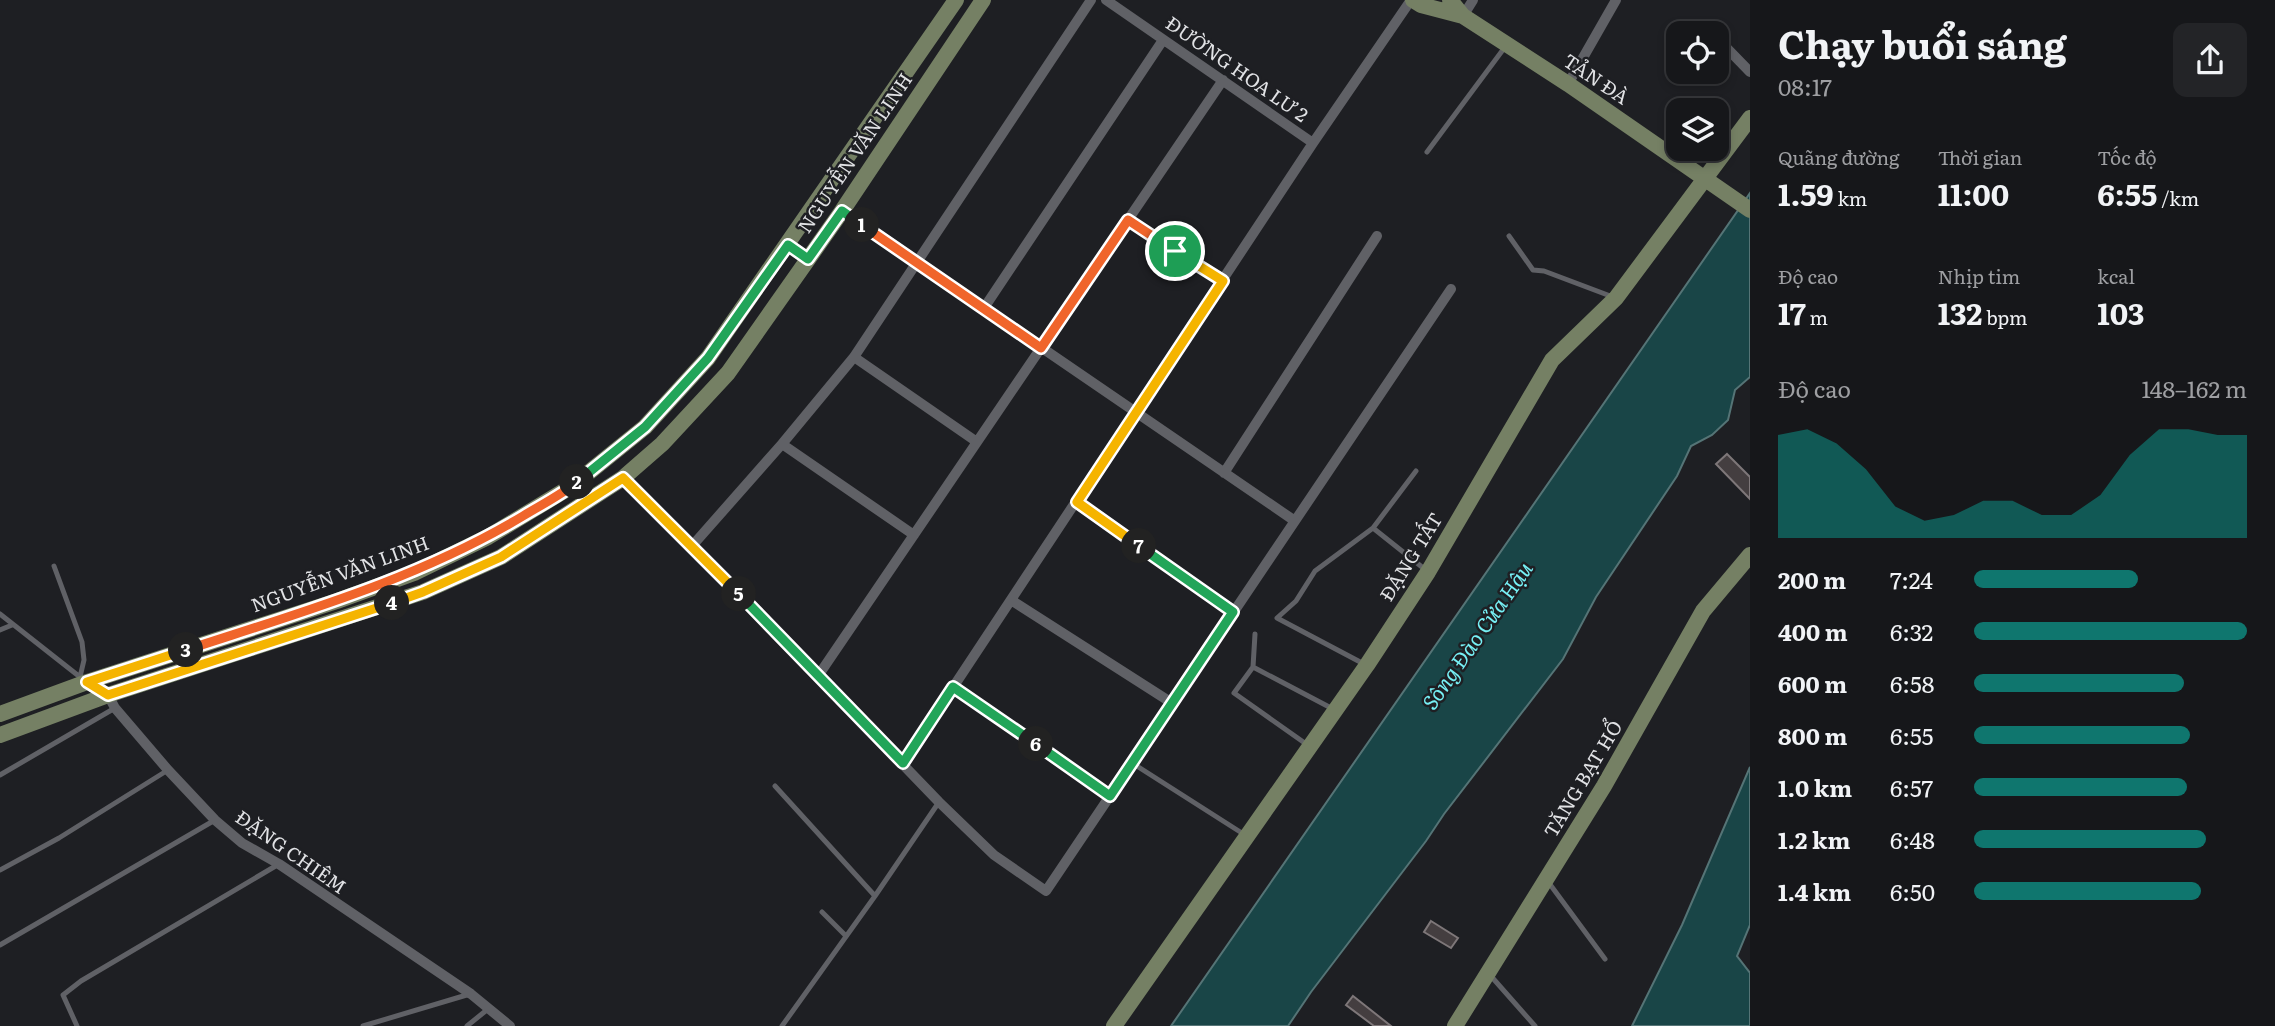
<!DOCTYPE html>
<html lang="vi">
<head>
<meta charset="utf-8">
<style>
	:root { --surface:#16171a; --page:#232427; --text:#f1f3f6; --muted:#9e9fa2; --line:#353639; --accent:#0f766e }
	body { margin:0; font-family:Literata,serif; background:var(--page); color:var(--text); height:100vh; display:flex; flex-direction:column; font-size:26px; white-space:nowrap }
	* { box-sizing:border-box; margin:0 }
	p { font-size:23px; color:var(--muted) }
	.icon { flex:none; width:38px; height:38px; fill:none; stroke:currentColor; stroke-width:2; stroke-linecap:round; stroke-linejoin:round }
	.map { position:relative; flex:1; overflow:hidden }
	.sheet { display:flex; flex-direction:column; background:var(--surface); width:525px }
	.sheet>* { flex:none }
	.controls { position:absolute; left:1666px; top:21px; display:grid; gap:14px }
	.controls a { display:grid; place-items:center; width:63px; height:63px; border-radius:14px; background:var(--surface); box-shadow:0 4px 10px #0003,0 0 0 2px var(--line); font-size:35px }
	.pin { position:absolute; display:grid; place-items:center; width:60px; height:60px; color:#fff; margin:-30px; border:4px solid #fff; border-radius:50%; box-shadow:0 2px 7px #0007 }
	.km { position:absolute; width:35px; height:35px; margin:-18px; border-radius:50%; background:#222; color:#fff; font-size:19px; line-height:35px; text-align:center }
	.round { display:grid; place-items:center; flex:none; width:74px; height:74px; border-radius:14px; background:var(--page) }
	.summary { display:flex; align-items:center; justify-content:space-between; height:119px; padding:0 28px }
	h1 { font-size:38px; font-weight:700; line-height:52px }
	.stats { display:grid; grid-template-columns:repeat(3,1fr); gap:10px; height:119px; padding:7px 28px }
	.stats div { display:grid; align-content:center }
	.stats b { font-size:30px; font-weight:700 }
	.stats small { font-size:19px; font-weight:400 }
	.stats p { font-size:19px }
	.chart { height:196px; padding:14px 28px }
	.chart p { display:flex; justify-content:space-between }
	.chart svg { width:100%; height:126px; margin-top:7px; fill:var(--accent); opacity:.7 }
	ul { padding:0 28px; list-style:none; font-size:23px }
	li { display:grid; grid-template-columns:112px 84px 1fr; align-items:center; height:52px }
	li i { height:18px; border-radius:9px; background:var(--accent) }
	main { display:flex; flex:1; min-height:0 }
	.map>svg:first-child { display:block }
	.water { fill:#194547; stroke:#557476; stroke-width:2 }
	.building { fill:#443e40; stroke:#7e7779; stroke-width:2 }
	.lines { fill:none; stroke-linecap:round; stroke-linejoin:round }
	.lane { stroke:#606166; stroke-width:5 }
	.street { stroke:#606166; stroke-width:10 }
	.secondary { stroke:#758064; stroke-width:16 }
	.split-1-casing { stroke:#fff; stroke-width:14 }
	.split-2-casing { stroke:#fff; stroke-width:14 }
	.split-3-casing { stroke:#fff; stroke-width:14 }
	.split-4-casing { stroke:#fff; stroke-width:14 }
	.split-5-casing { stroke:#fff; stroke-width:14 }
	.split-6-casing { stroke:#fff; stroke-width:14 }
	.split-7-casing { stroke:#fff; stroke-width:14 }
	.split-8-casing { stroke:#fff; stroke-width:14 }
	.split-1 { stroke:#f0652b; stroke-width:9 }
	.split-2 { stroke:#22a559; stroke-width:9 }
	.split-3 { stroke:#f0652b; stroke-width:9 }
	.split-4 { stroke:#f5b400; stroke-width:9 }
	.split-5 { stroke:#f5b400; stroke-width:9 }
	.split-6 { stroke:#22a559; stroke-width:9 }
	.split-7 { stroke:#22a559; stroke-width:9 }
	.split-8 { stroke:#f5b400; stroke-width:9 }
	.labels { text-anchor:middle; stroke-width:5; stroke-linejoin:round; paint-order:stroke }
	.street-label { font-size:19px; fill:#e1e2e5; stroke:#1e1f23 }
	.water-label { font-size:21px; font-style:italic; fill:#76f0f5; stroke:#1e1f23 }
</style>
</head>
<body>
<main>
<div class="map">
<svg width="1750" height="1026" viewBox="0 0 1750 1026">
	<rect width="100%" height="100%" fill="#1e1f23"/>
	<path class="water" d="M1750,193V377L1735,390L1728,420L1712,435L1691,446L1677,476L1596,597L1563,659L1444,814L1426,841L1311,992L1288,1026H1171Z
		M1750,767V925L1737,956L1750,973V1026H1632L1682,925Z"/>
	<path class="building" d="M1727,454L1750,477V499L1716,464Z
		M1431,921L1458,938L1451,948L1424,932Z
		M1353,996L1391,1026H1374L1346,1005Z"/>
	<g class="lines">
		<path class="lane" d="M1427,152L1505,47
			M1509,236L1533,270L1544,271L1613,297
			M1373,528L1416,471
			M0,614L80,677L84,660L82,642L54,566
			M0,630L12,625
			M1255,634L1253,667L1234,693L1309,746
			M1364,664L1277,618L1296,601L1315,571L1373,528L1427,571
			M1253,667L1333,709
			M1132,763L1245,835
			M0,775L115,708
			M775,786L875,896
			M0,870L59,838L168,770
			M1549,883L1605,959
			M822,912L846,936
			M0,945L215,820
			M1490,975L1535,1026
			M77,1026L63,995L81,981L279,864
			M363,1026L470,994
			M467,1026L488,1009
			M782,1026L875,896L939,802"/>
		<path class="street" d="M1106,0L1313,143
			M1463,16L1473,0
			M1704,26L1712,33
			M1717,38L1750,72
			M1568,84L1616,0
			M842,211L1295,521
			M1128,220L1223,281
			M984,308L1163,40
			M854,357L977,442
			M782,444L914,535
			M1224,473L1377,236
			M623,478L692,546L939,802L994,855L1046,891L1451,289
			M1077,502L1233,612
			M692,546L782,444L854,357L1091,0
			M1011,600L1172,703
			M818,676L1223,80
			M85,681L108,695L115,708L168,770L215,820L242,843L279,864L471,994L510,1026
			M953,687L1110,796
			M903,763L1313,143L1411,0"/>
		<path class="secondary" d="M1413,0L1421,5L1463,16
			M1450,0L1463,16L1568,84L1750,210
			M0,714L87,682L337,601L414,573L488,537L572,486L645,427L708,358L956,0
			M0,735L108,695L423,592L501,557L623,478L662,444L728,373L842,211L983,0
			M1114,1026L1367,665L1428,572L1552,360L1616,298L1750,118
			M1455,1026L1604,786L1703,611L1750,555"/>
	</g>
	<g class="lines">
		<defs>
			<path id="split-1" d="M862,225L1041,348L1128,220L1175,251"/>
			<path id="split-2" d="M577,482L645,427L708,358L788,245L808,259L842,211L862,225"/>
			<path id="split-3" d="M186,650C302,612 418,579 523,516C541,505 561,495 577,482"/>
			<path id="split-4" d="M186,650L87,682L108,695L392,603"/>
			<path id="split-5" d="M392,603L423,592L501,557L623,478L739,594"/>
			<path id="split-6" d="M739,594L903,763L953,687L1036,744"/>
			<path id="split-7" d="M1036,744L1110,796L1233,612L1139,546"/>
			<path id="split-8" d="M1139,546L1077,502L1223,281L1175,251"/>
		</defs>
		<use href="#split-1" class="split-1-casing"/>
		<use href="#split-2" class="split-2-casing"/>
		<use href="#split-3" class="split-3-casing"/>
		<use href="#split-4" class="split-4-casing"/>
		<use href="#split-5" class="split-5-casing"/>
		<use href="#split-6" class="split-6-casing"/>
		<use href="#split-7" class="split-7-casing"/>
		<use href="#split-8" class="split-8-casing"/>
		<use href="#split-1" class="split-1"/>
		<use href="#split-2" class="split-2"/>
		<use href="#split-3" class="split-3"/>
		<use href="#split-4" class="split-4"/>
		<use href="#split-5" class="split-5"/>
		<use href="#split-6" class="split-6"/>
		<use href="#split-7" class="split-7"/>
		<use href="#split-8" class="split-8"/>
	</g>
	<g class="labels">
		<g class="street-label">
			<text transform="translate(1237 69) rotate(35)" y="7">ĐƯỜNG HOA LƯ 2</text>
			<text transform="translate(1596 79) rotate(34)" y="7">TẢN ĐÀ</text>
			<text transform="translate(855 153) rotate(-56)" y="7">NGUYỄN VĂN LINH</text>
			<text transform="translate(1411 557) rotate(-58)" y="7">ĐẶNG TẤT</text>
			<text transform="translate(340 574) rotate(-20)" y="7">NGUYỄN VĂN LINH</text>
			<text transform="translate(1583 779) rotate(-59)" y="7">TĂNG BẠT HỔ</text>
			<text transform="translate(291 852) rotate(35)" y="7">ĐẶNG CHIÊM</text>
		</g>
		<g class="water-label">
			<text transform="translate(1478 636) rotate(-55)" y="7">Sông Đào Cửa Hậu</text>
		</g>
	</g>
</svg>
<div class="controls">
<a><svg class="icon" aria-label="locate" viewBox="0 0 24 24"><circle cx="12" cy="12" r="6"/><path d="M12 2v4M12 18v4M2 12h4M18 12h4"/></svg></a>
<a><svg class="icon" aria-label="layers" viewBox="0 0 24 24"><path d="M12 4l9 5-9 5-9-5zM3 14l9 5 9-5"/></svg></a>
</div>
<div class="pin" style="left:1175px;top:251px;background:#1e9e55"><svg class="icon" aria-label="arrive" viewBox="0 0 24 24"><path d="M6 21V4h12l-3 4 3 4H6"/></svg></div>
<b class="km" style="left:862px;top:225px">1</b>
<b class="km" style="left:577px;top:482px">2</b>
<b class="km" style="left:186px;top:650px">3</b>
<b class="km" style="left:392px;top:603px">4</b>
<b class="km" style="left:739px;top:594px">5</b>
<b class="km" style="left:1036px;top:744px">6</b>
<b class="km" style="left:1139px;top:546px">7</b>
</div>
<section class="sheet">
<div class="summary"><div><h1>Chạy buổi sáng</h1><p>08:17</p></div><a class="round"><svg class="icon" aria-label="share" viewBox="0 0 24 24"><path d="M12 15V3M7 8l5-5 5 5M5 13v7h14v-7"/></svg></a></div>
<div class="stats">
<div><p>Quãng đường</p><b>1.59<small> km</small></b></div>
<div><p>Thời gian</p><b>11:00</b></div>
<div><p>Tốc độ</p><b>6:55<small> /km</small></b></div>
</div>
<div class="stats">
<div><p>Độ cao</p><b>17<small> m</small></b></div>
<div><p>Nhịp tim</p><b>132<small> bpm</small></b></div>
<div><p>kcal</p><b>103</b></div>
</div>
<div class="chart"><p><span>Độ cao</span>148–162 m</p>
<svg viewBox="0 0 160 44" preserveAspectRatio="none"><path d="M0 44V8L10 6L20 11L30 20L40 33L50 38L60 36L70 31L80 31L90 36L100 36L110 29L120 15L130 6L140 6L150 8L160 8V44z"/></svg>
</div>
<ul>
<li><b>200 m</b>7:24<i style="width:60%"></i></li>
<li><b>400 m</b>6:32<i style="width:100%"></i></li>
<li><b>600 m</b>6:58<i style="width:77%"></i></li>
<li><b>800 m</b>6:55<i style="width:79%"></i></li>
<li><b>1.0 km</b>6:57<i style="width:78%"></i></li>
<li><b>1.2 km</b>6:48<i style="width:85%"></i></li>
<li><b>1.4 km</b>6:50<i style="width:83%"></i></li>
</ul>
</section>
</main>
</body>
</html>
